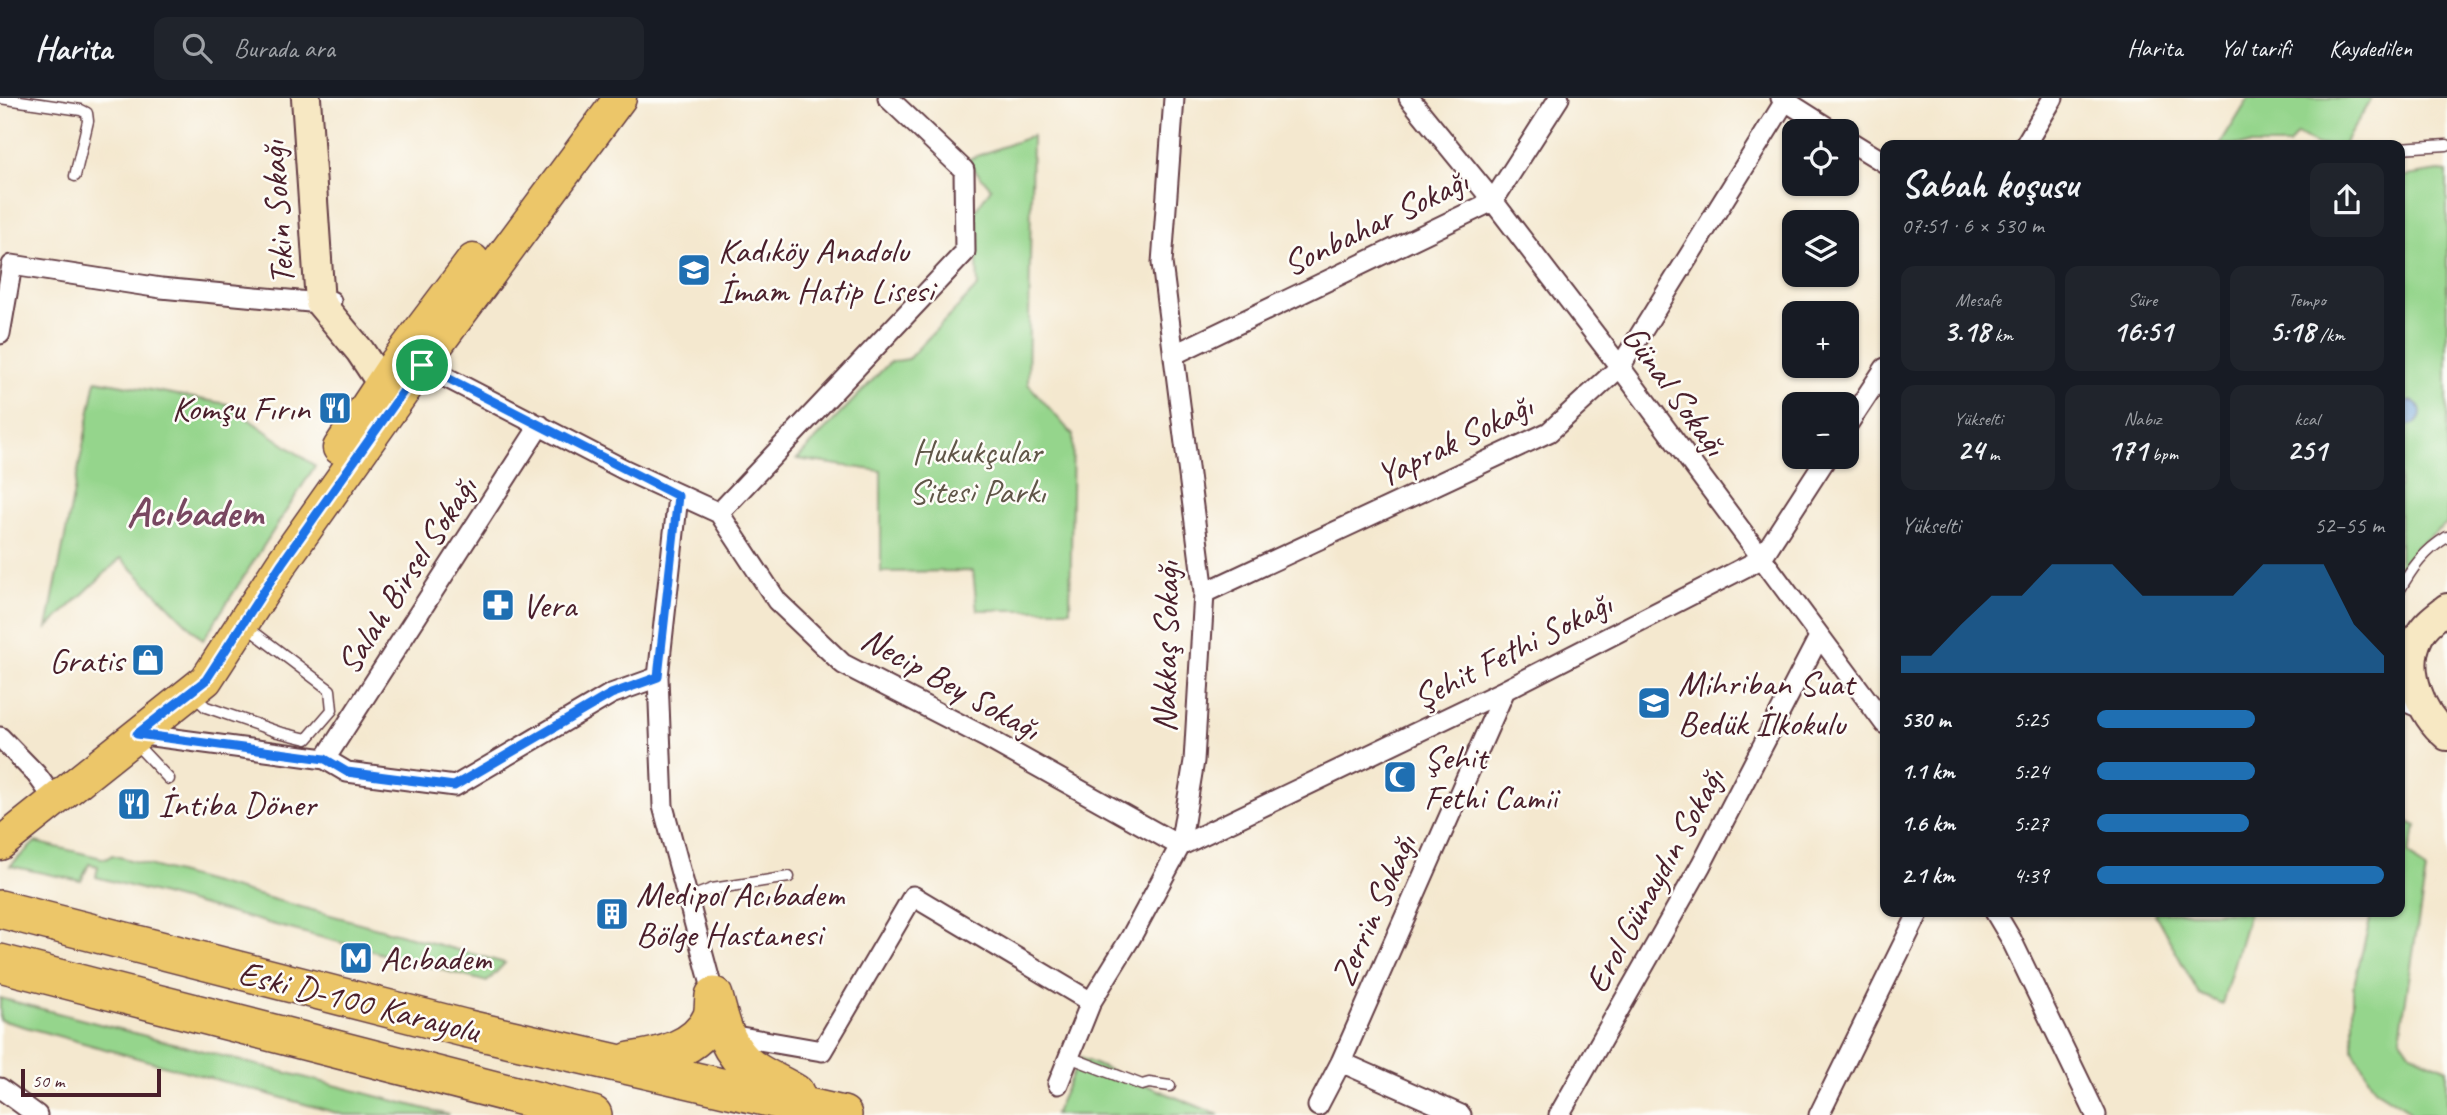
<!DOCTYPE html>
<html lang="tr">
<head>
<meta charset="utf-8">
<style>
	:root { --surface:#171b24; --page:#20242c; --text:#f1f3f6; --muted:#9ea1a6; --line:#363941; --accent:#1f6fb2 }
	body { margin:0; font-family:Caveat,sans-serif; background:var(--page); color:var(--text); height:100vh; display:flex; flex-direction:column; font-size:26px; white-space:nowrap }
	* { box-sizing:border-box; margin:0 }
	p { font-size:23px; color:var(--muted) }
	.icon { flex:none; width:38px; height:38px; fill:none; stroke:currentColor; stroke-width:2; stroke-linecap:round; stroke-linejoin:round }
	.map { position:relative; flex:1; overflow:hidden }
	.side { position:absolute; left:1880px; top:42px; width:525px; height:777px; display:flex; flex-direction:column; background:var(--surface); border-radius:14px; box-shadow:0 2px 5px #0004 }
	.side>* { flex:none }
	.buttons { position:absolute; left:1782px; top:21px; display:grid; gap:14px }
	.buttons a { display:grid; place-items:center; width:77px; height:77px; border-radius:14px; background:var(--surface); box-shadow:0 2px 5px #0004; font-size:35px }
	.scale { position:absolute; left:21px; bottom:18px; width:140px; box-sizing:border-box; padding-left:7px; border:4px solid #4a1f2b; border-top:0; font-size:19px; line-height:24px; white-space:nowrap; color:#4a1f2b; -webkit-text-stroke:5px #fdfcf7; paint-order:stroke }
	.pin { position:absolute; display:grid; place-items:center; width:60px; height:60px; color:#fff; margin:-30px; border:4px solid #fff; border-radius:50%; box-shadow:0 2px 7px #0007 }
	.round { display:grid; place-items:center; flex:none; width:74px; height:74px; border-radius:14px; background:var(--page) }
	.overview { display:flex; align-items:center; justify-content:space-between; height:119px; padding:0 21px }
	h1 { font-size:38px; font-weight:600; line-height:52px }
	.metrics { display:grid; grid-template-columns:repeat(3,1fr); gap:10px; height:119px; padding:7px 21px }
	.metrics div { display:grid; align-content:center; border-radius:14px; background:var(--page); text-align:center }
	.metrics b { font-size:30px; font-weight:600 }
	.metrics small { font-size:19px; font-weight:400 }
	.metrics p { font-size:19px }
	.chart { height:196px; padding:14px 21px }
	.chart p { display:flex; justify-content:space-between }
	.chart svg { width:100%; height:126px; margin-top:7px; fill:var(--accent); opacity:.7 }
	ul { padding:0 21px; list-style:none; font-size:23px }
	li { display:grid; grid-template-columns:112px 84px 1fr; align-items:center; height:52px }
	li i { height:18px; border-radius:9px; background:var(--accent) }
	header { display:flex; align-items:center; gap:42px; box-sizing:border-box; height:98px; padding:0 35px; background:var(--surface); border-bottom:2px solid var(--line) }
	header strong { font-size:33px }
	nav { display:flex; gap:38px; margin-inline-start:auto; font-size:24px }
	.search { width:490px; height:63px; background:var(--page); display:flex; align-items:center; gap:18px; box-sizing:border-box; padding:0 24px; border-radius:14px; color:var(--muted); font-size:26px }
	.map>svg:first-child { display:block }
	.green { fill:#95d58c; stroke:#707a5c; stroke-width:2 }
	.water { fill:#68a0d7; stroke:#596081; stroke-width:2 }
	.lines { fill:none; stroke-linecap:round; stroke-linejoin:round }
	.lane-casing { stroke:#643d44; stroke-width:13 }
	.street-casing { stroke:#643d44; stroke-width:23 }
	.secondary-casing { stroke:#643d44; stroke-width:32 }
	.primary-casing { stroke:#643d44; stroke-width:35 }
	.highway-casing { stroke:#643d44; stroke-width:40 }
	.lane { stroke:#fff; stroke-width:10 }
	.street { stroke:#fff; stroke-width:19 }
	.secondary { stroke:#f7e8c3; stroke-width:28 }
	.primary { stroke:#ecc669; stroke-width:32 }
	.highway { stroke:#ecc669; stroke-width:37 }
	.route-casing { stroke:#fff; stroke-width:14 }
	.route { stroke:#1a73e8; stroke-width:9 }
	.labels { text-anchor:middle; stroke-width:5; stroke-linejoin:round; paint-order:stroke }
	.street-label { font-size:35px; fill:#4a1f2b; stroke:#fdfcf7 }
	.poi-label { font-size:35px; fill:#4a1f2b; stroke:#fdfcf7; text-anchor:start }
	.park-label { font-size:35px; fill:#605648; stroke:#fdfcf7 }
	.district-label { font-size:42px; font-weight:bold; fill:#794861; stroke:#fdfcf7 }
</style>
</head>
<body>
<header>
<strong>Harita</strong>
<div class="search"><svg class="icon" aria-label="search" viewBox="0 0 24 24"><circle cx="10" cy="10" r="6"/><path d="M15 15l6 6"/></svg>Burada ara</div>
<nav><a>Harita</a><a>Yol tarifi</a><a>Kaydedilen</a></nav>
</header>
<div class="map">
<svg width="2447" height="1017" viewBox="0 0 2447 1017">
	<rect width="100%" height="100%" fill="#fdfcf7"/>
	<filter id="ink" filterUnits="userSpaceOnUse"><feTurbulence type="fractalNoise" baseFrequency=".0143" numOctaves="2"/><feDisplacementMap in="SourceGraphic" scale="14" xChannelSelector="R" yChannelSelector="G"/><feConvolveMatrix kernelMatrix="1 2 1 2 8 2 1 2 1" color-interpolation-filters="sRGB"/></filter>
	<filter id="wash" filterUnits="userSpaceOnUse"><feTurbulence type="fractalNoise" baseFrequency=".00686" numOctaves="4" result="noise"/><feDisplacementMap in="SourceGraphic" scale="28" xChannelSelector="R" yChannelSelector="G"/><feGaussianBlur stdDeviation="1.57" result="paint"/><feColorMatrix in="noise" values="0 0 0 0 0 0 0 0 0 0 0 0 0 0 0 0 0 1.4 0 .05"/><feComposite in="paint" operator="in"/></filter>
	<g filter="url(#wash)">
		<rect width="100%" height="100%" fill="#f4e8cf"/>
		<path class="green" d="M2249,0H2372L2343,47H2316L2297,36L2289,47H2220Z
			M1032,38L1028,286L1073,337L1070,512H977L973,473L881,474V373L797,361L890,264L908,261L978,188L975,113L991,90L966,62Z
			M2439,73L2447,74V425L2415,450L2399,477V79Z
			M96,282L227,306L315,368L203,542L121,460L47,530Z
			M2399,720L2417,728L2408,755L2426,773L2400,939L2411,955L2447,971V1017H2411L2408,1012L2375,991L2353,951V890L2372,814H2399Z
			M35,744L106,761L112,757L505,865L487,884L96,779L98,768L89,766L81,783L10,768Z
			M2156,814H2249L2222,906L2199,896L2155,816Z
			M0,900L449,1017H344L0,922Z
			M1080,960L1219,1017H1054Z"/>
		<path class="water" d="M2397 315a12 12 0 1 1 24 0a12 12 0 1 1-24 0Z"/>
	</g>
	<g filter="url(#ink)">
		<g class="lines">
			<defs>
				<path id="lane" d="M0,0L81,12L87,15L88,23L75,78
					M2399,50L2447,47
					M2399,493C2412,470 2424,453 2447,439
					M193,597L206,609L278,634L307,641L332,612L330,592L247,529
					M134,644L169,681
					M688,800L712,791L789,779
					M1069,959L1142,987L1149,985L1170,988"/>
				<path id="street" d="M1409,0L1493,103L1620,269L1885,626
					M1781,0L1833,33
					M1846,41L1885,65
					M2025,47L2053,0
					M0,236L12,167L161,190L320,205L331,203
					M1175,256L1493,103L1559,0
					M414,266L422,267L625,372L719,415L777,503L843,566L985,639L1180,748L1505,592L1761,461L1827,359
					M1846,329L1885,270
					M678,398L658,579L663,708L714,898
					M719,415L965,154L964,72L888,0
					M1204,495L1549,334L1620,269L1787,0
					M2399,601L2425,612
					M137,636L325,661L347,674L455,688L611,596L658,579
					M0,639L36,676L55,702
					M325,661L540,327
					M1995,814L2011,841L2096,1017
					M724,936L822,953L913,798L1091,904
					M1341,964L1461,1017
					M1058,986L1091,904L1131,839L1180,748L1194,663L1204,495L1162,165L1174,0
					M0,990L37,1017
					M1318,1008L1341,964L1505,592
					M1559,1017L1701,767L1819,539
					M1819,1017L1919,814"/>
				<path id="secondary" d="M306,0L320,205L360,253L378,280L379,289
					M2447,510C2437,518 2425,526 2419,538C2402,571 2421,616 2447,638"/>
				<path id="primary" d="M339,350L396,264L473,162
					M0,746L206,582L282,465L422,267L620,0"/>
				<path id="highway" d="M0,811L464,930L843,1017
					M0,865L593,1017
					M714,898C721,925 727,953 751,970C764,980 781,986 795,995
					M630,963C659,959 697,951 711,920C714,913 713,905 714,898"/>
			</defs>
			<use href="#lane" class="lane-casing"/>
			<use href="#street" class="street-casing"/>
			<use href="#secondary" class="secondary-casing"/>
			<use href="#primary" class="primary-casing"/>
			<use href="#highway" class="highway-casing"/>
			<use href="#lane" class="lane"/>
			<use href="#street" class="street"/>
			<use href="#secondary" class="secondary"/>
			<use href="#primary" class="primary"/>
			<use href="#highway" class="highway"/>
		</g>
	</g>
	<g class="lines" filter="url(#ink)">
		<defs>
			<path id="route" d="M422,267L678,398L658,579L611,596L454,688L347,674L325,661L137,636L206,582L282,465Z"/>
		</defs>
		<use href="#route" class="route-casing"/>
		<use href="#route" class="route"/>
	</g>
	<defs>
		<symbol id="school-square" viewBox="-11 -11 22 22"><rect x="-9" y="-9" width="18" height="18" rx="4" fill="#1f6fb2" stroke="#fdfcf7"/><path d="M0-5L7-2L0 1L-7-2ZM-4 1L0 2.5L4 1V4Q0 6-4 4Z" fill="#fff"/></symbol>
		<symbol id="restaurant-square" viewBox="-11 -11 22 22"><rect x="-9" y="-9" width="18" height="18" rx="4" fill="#1f6fb2" stroke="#fdfcf7"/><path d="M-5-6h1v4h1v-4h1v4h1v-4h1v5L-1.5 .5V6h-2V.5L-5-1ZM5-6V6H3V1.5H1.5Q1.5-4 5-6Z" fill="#fff"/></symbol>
		<symbol id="pharmacy-square" viewBox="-11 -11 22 22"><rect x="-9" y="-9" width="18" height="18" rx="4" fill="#1f6fb2" stroke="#fdfcf7"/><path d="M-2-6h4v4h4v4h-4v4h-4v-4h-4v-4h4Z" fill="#fff"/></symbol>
		<symbol id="shop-square" viewBox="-11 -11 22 22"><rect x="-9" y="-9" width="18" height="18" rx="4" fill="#1f6fb2" stroke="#fdfcf7"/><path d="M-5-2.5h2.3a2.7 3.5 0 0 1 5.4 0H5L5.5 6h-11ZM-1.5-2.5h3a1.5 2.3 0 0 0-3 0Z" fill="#fff"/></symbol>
		<symbol id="mosque-square" viewBox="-11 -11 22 22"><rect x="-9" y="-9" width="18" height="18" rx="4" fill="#1f6fb2" stroke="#fdfcf7"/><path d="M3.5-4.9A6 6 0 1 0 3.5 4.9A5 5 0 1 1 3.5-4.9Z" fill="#fff"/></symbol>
		<symbol id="building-square" viewBox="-11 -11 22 22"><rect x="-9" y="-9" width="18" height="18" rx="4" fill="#1f6fb2" stroke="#fdfcf7"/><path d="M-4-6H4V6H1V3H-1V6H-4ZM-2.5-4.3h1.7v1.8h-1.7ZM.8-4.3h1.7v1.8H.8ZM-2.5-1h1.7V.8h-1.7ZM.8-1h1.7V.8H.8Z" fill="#fff"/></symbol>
		<symbol id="metro-square" viewBox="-11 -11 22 22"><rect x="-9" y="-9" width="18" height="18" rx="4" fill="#1f6fb2" stroke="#fdfcf7"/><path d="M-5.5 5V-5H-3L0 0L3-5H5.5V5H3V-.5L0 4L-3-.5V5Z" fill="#fff"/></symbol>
	</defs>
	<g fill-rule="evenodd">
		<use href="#school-square" x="675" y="153" width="38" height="38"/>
		<use href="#restaurant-square" x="316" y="291" width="38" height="38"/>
		<use href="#pharmacy-square" x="479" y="488" width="38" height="38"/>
		<use href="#shop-square" x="129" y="543" width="38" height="38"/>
		<use href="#school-square" x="1635" y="586" width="38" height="38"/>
		<use href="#mosque-square" x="1381" y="660" width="38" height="38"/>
		<use href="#restaurant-square" x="115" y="687" width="38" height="38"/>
		<use href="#building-square" x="593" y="797" width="38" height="38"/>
		<use href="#metro-square" x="337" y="841" width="38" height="38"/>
	</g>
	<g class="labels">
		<g class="street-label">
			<text transform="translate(277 115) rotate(-94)" y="12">Tekin Sokağı</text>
			<text transform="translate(1375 124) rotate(-26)" y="12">Sonbahar Sokağı</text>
			<text transform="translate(1675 292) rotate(54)" y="12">Günal Sokağı</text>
			<text transform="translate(1454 342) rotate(-26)" y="12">Yaprak Sokağı</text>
			<text transform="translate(406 477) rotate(-57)" y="12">Salah Birsel Sokağı</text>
			<text transform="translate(1165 549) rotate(-89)" y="12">Nakkaş Sokağı</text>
			<text transform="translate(1512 552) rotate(-27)" y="12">Şehit Fethi Sokağı</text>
			<text transform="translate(951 585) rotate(29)" y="12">Necip Bey Sokağı</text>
			<text transform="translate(1654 782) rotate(-61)" y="12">Erol Günaydın Sokağı</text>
			<text transform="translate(1373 812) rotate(-66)" y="12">Zerrin Sokağı</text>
			<text transform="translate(359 903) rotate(14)" y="12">Eski D-100 Karayolu</text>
		</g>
		<g class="poi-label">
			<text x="718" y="164">Kadıköy Anadolu<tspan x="718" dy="40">İmam Hatip Lisesi</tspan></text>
			<text x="310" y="322" text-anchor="end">Komşu Fırın</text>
			<text x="522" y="519">Vera</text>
			<text x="124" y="574" text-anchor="end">Gratis</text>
			<text x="1678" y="597">Mihriban Suat<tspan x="1678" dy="40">Bedük İlkokulu</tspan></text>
			<text x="1424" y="671">Şehit<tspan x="1424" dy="40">Fethi Camii</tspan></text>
			<text x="158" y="718">İntiba Döner</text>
			<text x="636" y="808">Medipol Acıbadem<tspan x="636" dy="40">Bölge Hastanesi</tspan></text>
			<text x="380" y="872">Acıbadem</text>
		</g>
		<g class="park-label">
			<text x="977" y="365">Hukukçular<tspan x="977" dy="40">Sitesi Parkı</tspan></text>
		</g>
		<g class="district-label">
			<text x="195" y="428">Acıbadem</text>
		</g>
	</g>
</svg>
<div class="buttons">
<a><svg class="icon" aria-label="locate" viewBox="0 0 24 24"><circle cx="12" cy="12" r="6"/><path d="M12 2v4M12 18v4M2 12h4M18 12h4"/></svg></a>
<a><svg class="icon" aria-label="layers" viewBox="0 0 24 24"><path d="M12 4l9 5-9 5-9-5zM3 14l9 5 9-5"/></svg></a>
<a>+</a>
<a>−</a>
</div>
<div class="scale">50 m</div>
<div class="pin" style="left:422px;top:267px;background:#1e9e55"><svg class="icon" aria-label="arrive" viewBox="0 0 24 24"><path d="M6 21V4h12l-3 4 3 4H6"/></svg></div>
<section class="side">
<div class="overview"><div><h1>Sabah koşusu</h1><p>07:51 · 6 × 530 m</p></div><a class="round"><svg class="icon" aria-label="share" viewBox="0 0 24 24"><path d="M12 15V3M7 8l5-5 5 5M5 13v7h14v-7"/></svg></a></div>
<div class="metrics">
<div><p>Mesafe</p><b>3.18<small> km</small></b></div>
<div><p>Süre</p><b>16:51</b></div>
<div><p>Tempo</p><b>5:18<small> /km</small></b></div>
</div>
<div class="metrics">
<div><p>Yükselti</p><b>24<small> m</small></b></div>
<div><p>Nabız</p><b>171<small> bpm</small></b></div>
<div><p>kcal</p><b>251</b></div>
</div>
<div class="chart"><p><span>Yükselti</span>52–55 m</p>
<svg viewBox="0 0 160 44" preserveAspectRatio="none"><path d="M0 44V38L10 38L20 27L30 17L40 17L50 6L60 6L70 6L80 17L90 17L100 17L110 17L120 6L130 6L140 6L150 27L160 38V44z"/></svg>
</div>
<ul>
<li><b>530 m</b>5:25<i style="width:55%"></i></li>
<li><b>1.1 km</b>5:24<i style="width:55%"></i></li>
<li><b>1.6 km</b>5:27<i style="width:53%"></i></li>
<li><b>2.1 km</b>4:39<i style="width:100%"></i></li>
</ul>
</section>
</div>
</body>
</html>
